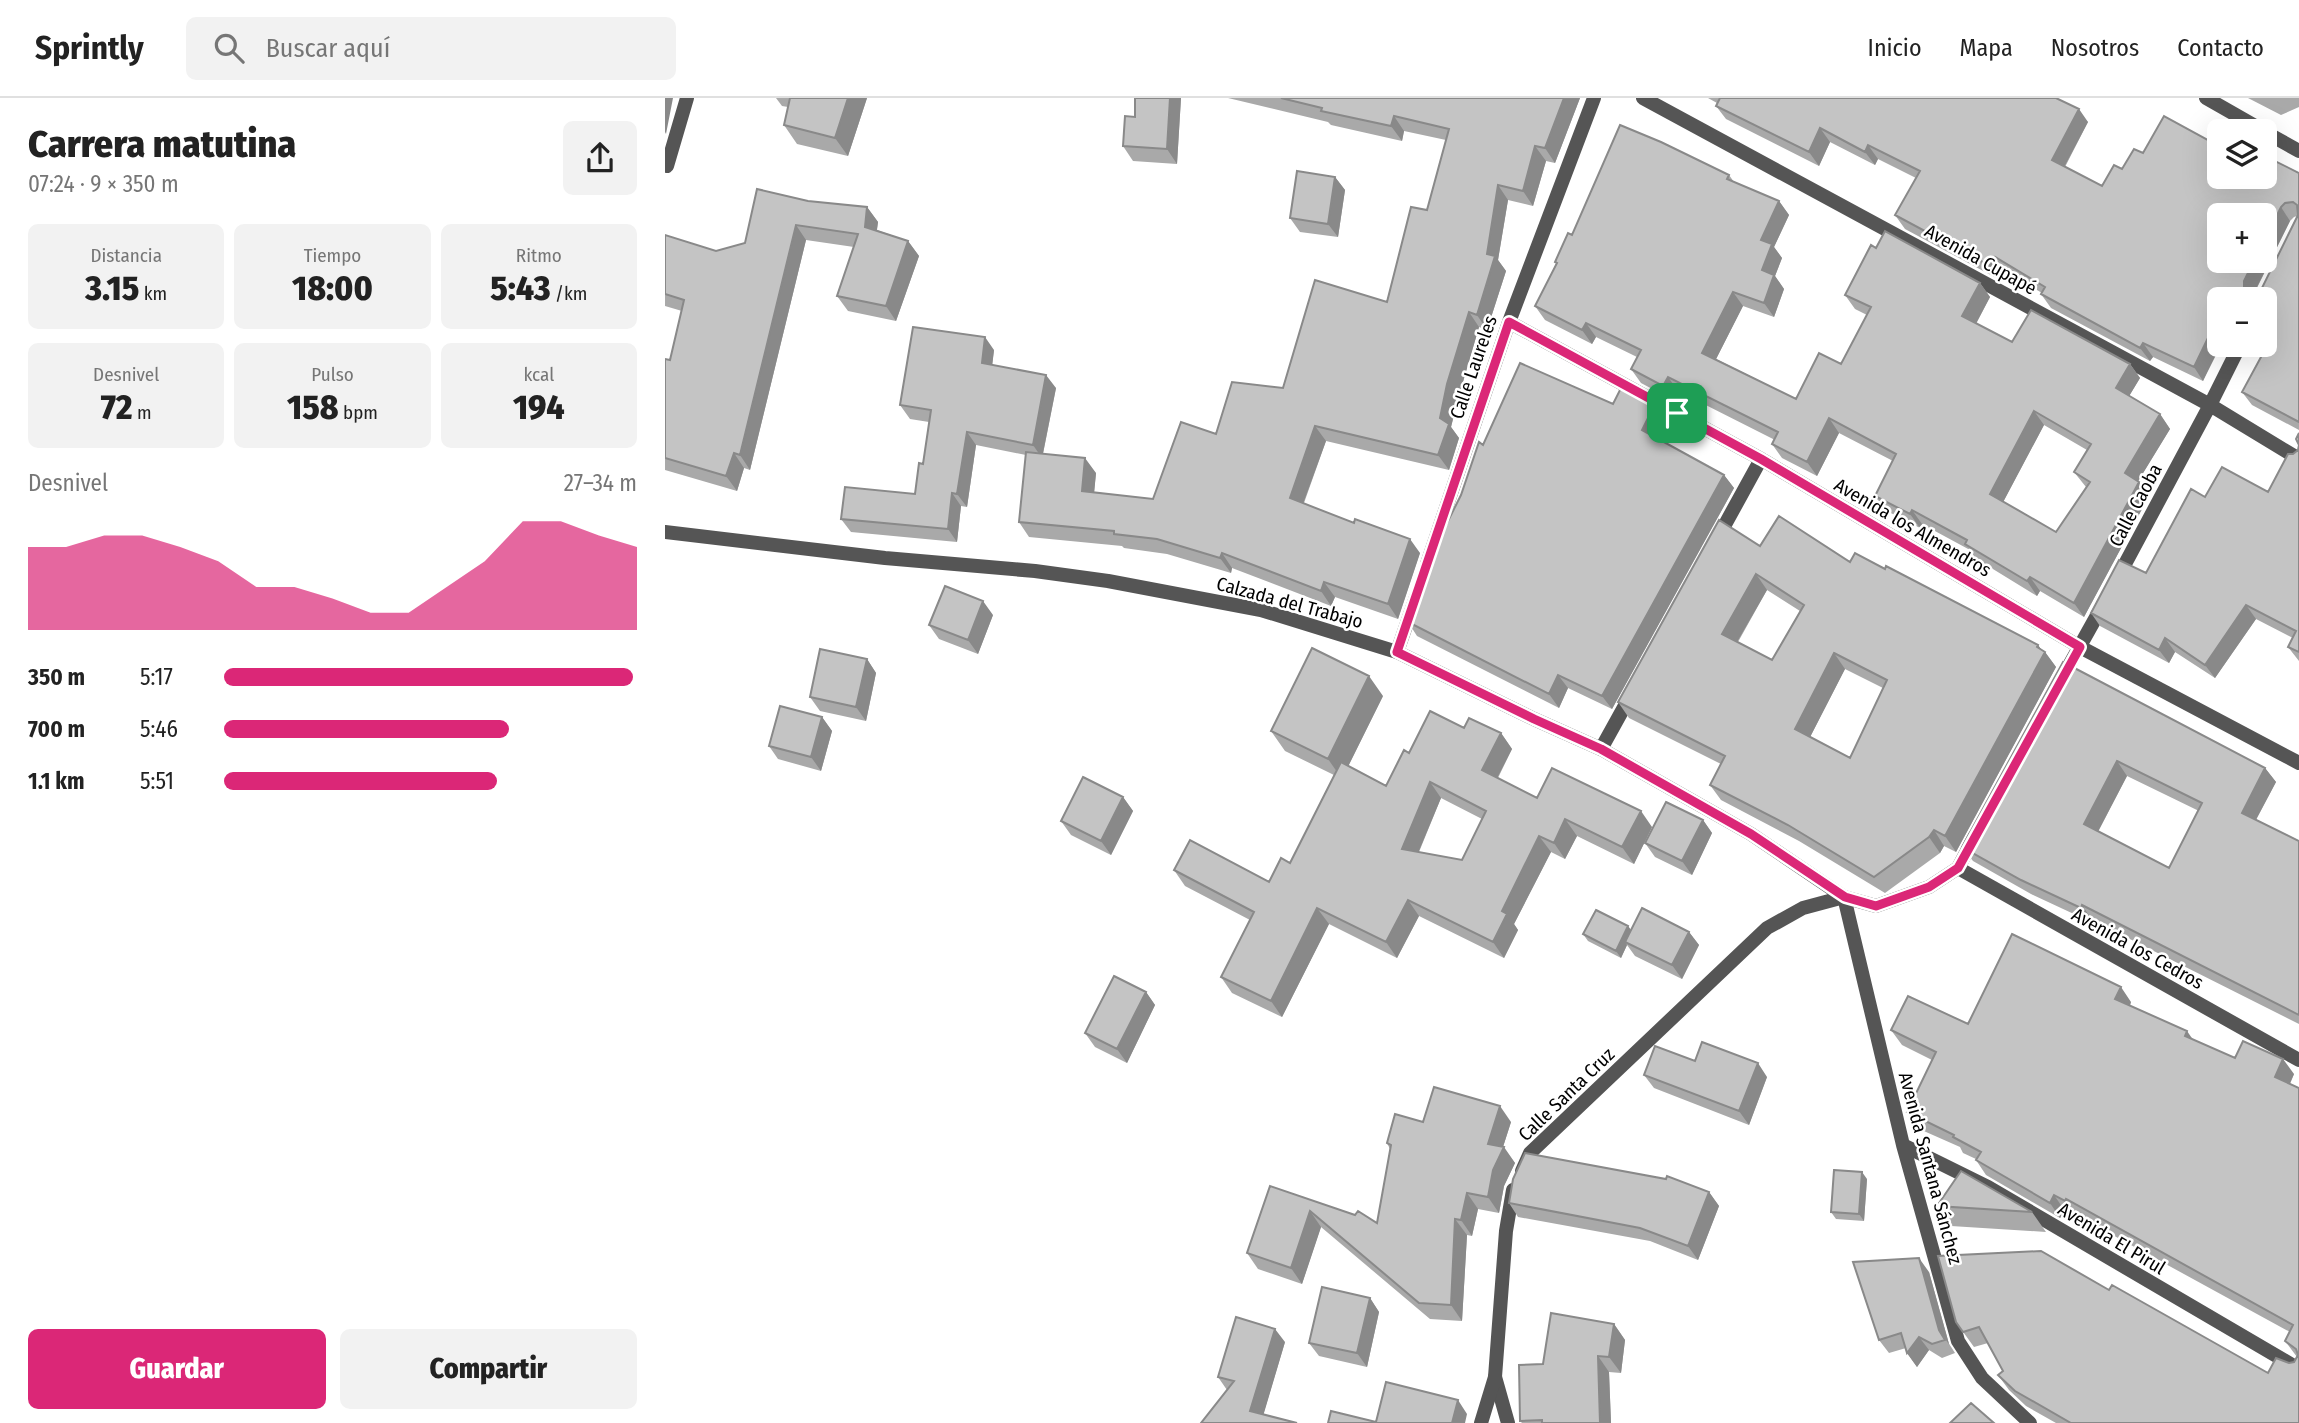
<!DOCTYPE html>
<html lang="es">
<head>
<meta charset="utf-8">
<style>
	:root { --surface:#fff; --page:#f2f2f2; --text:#222; --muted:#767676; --line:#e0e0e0; --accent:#db2777 }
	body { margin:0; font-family:"Fira Sans Condensed",sans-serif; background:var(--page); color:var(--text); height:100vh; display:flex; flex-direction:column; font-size:26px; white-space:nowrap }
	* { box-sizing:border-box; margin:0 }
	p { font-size:23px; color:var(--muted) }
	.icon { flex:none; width:38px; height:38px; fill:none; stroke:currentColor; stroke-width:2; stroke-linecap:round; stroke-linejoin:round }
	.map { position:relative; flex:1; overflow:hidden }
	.details { display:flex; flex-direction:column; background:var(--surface); width:665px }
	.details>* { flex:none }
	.fabs { position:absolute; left:1542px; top:21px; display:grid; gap:14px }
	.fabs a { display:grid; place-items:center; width:70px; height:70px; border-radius:10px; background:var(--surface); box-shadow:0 7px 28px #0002; font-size:35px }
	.pin { position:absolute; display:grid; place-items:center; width:60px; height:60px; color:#fff; margin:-30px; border-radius:14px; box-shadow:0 4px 10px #0006 }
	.round { display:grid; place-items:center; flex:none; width:74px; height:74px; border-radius:10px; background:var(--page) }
	.headline { display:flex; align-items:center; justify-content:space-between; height:119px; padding:0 28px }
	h1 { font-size:38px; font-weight:800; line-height:52px }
	.figures { display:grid; grid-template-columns:repeat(3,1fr); gap:10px; height:119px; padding:7px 28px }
	.figures div { display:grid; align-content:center; border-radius:10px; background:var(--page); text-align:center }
	.figures b { font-size:35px; font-weight:800 }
	.figures small { font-size:19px; font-weight:400 }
	.figures p { font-size:19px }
	.chart { height:196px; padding:14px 28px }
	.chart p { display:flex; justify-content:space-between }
	.chart svg { width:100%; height:126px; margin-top:7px; fill:var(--accent); opacity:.7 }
	.button { display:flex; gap:14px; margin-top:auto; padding:14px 28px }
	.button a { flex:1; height:80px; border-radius:10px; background:var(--accent); color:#fff; font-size:28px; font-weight:800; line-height:80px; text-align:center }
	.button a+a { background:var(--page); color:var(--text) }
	ul { padding:0 28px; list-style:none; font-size:23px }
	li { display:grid; grid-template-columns:112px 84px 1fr; align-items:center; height:52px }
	li i { height:18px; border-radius:9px; background:var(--accent) }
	header { display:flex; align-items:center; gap:42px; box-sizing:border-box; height:98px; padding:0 35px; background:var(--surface); border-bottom:2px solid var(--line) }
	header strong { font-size:33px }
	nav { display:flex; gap:38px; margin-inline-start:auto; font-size:24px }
	.search { width:490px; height:63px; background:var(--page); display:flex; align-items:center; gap:18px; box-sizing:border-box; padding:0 24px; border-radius:10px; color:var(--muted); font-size:26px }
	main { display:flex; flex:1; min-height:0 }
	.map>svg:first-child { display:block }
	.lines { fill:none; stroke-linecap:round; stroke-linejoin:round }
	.minor { stroke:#555; stroke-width:14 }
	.tertiary { stroke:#555; stroke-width:14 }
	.wall { fill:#a9a9a9; fill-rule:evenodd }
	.shaded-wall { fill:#898989 }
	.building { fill:#c4c4c4; stroke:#898989; stroke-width:2; fill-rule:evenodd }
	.route-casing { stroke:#fff; stroke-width:14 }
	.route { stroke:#db2777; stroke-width:9 }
	.labels { text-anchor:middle; stroke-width:5; stroke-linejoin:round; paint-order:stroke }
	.street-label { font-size:19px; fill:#000; stroke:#fff }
</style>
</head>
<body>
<header>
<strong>Sprintly</strong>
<div class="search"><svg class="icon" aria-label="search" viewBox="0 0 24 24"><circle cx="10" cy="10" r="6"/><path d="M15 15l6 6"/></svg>Buscar aquí</div>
<nav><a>Inicio</a><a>Mapa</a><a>Nosotros</a><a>Contacto</a></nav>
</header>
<main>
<section class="details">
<div class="headline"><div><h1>Carrera matutina</h1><p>07:24 · 9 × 350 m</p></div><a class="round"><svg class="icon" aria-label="share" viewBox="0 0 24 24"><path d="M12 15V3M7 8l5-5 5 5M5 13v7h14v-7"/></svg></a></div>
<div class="figures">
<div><p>Distancia</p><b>3.15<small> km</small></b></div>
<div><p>Tiempo</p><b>18:00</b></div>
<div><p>Ritmo</p><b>5:43<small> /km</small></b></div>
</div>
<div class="figures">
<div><p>Desnivel</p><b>72<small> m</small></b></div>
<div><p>Pulso</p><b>158<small> bpm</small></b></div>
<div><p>kcal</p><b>194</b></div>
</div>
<div class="chart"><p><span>Desnivel</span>27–34 m</p>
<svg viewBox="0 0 160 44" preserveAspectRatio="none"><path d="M0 44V15L10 15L20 11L30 11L40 15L50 20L60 29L70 29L80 33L90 38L100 38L110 29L120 20L130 6L140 6L150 11L160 15V44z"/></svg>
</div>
<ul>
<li><b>350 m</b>5:17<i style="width:99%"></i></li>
<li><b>700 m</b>5:46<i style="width:69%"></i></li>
<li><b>1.1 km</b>5:51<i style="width:66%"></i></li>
</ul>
<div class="button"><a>Guardar</a><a>Compartir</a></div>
</section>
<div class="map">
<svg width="1634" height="1325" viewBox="0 0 1634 1325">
	<rect width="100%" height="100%" fill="#fff"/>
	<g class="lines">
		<path class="minor" d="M978,0L1545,307L1634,361
			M1541,0L1599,33
			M1600,34L1634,53
			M2,68L22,0
			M844,224L1096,361L1415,549L1634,665
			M1051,443L1096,361
			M762,466L844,224L929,0
			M1452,481L1545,307L1575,247
			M732,554L751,499
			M1396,582L1439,505
			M936,651L967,595
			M1310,738L1293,770L1264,789L1211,808L1179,799L1238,1047L1293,1243L1317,1280L1365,1325
			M1293,770L1634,962
			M1238,1047L1323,1089L1634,1271
			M830,1279L843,1325"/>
		<path class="tertiary" d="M0,434L220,460L370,473L443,483L596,512L732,554L869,621L936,651L1086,736L1179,799
			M857,1073L865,1055L1102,830L1138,810L1179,799
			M816,1325L830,1279L841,1133L848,1092"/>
	</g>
	<path class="wall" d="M111,0H202L183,58L132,46L119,27L123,9L117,8Z
		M470,0H516L512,66L468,63L458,48L470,19Z
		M563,0H915L890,65L881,63L868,108L843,102L833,162L841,173L822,232L814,229L793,301L786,329L794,340L784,372L661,343L639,405L755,455L733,521L670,499L666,508L567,470L566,475L502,456L459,450L457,448L364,439L354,424L361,357L311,347L302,409L296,408L292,444L186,434L176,421L250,396L258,366L264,324L245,321L235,307L329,252L327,267L391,290L378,356L431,375L429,394L488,401L551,336L618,290L722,204L762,112L781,42L739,33L737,43L666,27L663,24Z
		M1043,0H1391L1423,24L1400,69L1437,88L1478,55L1554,79L1634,75V332L1587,307L1577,294L1598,254L1584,247H1600L1554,201V247L1538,283L1488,259L1485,263L1386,210L1376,196L1377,195L1340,173L1335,182L1240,131L1230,117L1251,80L1213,61L1210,67L1165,44L1154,68L1061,21L1051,8L1052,5ZM1632,118L1596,192L1592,196H1589L1625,123L1629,119Z
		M1583,0H1634V9L1616,17Z
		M1064,77L1069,84L1114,103L1124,117L1109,149L1117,160L1110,178L1119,191L1109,219L1078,208L1051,261L1131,301L1176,266L1202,217L1190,211L1180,197L1211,150L1315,185L1325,199L1311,226L1347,244L1465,266L1475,280L1464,298L1495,316L1505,331L1473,383L1484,398L1419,519L1375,493L1372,498L1310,460L1305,452L1257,426L1255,430L1220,412L1210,398L1228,363L1174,335L1152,378L1117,360L1107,346L1110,342L1013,293L1008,302L976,285L966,271L972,259L931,239L927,246L880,222L870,208L891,166L890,164L907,137ZM1379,327L1422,352L1409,374L1421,389L1391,434L1338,404Z
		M670,79L680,92L673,139L635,134L625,120Z
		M143,103L202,109L213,124L212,132L243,143L254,158L231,223L183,213L172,198L189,149L141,142L85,372L79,370L72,393L0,372V261L5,262L17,213L0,208V137L51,153L80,145Z
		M948,306H990L1000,320L990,339L1059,377L1069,390L947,611L903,590L894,610L752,538L743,524L746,519L742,513L769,450L796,397L818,347Z
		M1634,335V563L1623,549L1628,540L1591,521L1550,580L1510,554L1504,565L1435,528L1426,515L1481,475L1540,399L1603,394L1628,356L1633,352Z
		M1095,448L1185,464L1373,547L1376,551L1380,554L1391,569L1291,754L1279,748L1275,755L1220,795L1134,743L1056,702L1045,687L1056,666L964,620L953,604ZM1102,492L1135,513L1107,562L1073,544ZM1180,571L1218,590L1185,660L1145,639Z
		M328,517L313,556L274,541L264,527Z
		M202,561L211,575L201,623L155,613L145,599Z
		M1398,564L1600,670L1611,684L1591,722L1634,743V926L1427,822L1426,824L1366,796L1308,763L1297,749ZM1462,678L1534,713L1504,770L1433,734Z
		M718,598L683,668L721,688L744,655L799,630L836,635L847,651L833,680L872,700L987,729L969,766L912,738L900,761L886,754L849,826L853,832L839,860L754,818L732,860L664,826L617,919L567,895L556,879L585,822L520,788L509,772L604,784L625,765L669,677L620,653L606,633ZM776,700L817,721L797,762L754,754Z
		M157,619L167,633L156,673L113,661L104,648Z
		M458,699L468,713L446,757L406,737L396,723Z
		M1038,722L1047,735L1027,777L990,759L980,745Z
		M963,828L966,832L1024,834L1034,847L1017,881L970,858L962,847L956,860L923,843L918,836Z
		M481,894L490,907L462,965L430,949L420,935Z
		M1466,904L1465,908L1528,942L1570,960L1629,976L1625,986L1634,990V1325H1391L1361,1308L1344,1292L1333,1277L1338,1273L1323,1245L1309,1249L1291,1224L1444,1192L1603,1275L1629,1264L1632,1259L1620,1243L1625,1234L1411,1117L1410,1118L1400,1113L1395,1120L1321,1077L1311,1062V1061L1298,1055L1295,1049L1252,1030L1242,1014L1267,962L1237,947L1226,932L1303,926Z
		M1030,963L1102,979L1084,1027L989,990L979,977Z
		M758,1024H846L838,1049L850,1065L839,1088L834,1115L813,1111L807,1138L802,1137L797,1223L765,1221L656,1129L637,1186L593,1171L582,1155L605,1088L712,1125L725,1051L722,1045Z
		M1202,1081L1199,1123L1171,1121L1166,1114Z
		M1044,1094L1054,1108L1033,1162L985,1143L853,1119L844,1105Z
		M1272,1108L1367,1114L1381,1134L1286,1128Z
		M1264,1174L1284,1246L1290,1255L1277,1260L1264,1252L1252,1269L1242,1255L1241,1250L1224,1255L1214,1242Z
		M705,1200L714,1214L702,1269L654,1258L644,1245Z
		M949,1226L960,1242L956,1275L944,1274L946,1325H857L855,1323L878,1266Z
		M620,1244L598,1317L536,1325L562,1292L553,1279Z"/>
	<path class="shaded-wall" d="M0,0H8L1,36L0,34Z
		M183,0H202L183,58L170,40Z
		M505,0H516L512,66L502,51Z
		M899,0H915L890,65L880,50Z
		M1414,11L1423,24L1396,75L1387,62Z
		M729,18L739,33L737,43L726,28Z
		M1155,30L1165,44L1154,68L1144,54Z
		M1203,47L1213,61L1210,67L1200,54Z
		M870,48L881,63L868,108L858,93Z
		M670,79L680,92L673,139L663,126Z
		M833,87L843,102L833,162L841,173L822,232L812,217Z
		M1114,103L1124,117L1109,149L1117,160L1110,178L1119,191L1109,219L1099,205L1096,142Z
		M202,109L213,124L210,144L200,129Z
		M1616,109L1625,123L1588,197L1589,201L1579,192V183L1589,163H1600V141Z
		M131,127L141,142L85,372L75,357Z
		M243,143L254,158L231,223L221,208Z
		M1330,159L1340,173L1335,182L1325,168Z
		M1315,185L1325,199L1307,233L1297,218Z
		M1068,194L1078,208L1047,269L1037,255Z
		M804,214L814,229L793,301L786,329L794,340L784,372L773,357L775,320L782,286Z
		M1552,221L1554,224V247H1556L1538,283L1529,269Z
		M921,225L931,239L927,246L917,232Z
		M320,239L329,252L326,278L317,265Z
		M1478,245L1488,259L1485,263L1475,250Z
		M1465,266L1475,280L1460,305L1451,290Z
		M381,277L391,290L377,360L368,347Z
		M1003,279L1013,293L1008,302L998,288Z
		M990,306L1000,320L987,346L977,332Z
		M1369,313L1379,327L1335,410L1325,396Z
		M1495,316L1505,331L1469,390L1460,375Z
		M1164,320L1174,335L1152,378L1142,364Z
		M650,328L661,343L635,414L625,400Z
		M302,334L311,347L302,409L292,396Z
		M69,355L79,370L72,393L61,378Z
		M420,360L431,375L428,407L417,393Z
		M1059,377L1069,390L947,611L937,598Z
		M1474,384L1484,398L1419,519L1409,505Z
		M287,395L296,408L292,444L283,431Z
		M1247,412L1257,426L1255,430L1245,416Z
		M745,441L755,455L733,521L723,506Z
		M557,455L567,470L566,475L555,460Z
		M1091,476L1102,492L1068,551L1057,536Z
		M1365,479L1375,493L1372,498L1362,483Z
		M659,484L670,499L666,508L656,493Z
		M318,503L328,517L313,556L303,542Z
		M1581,507L1591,521L1550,580L1540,567Z
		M1500,540L1510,554L1504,565L1494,552Z
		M1373,547L1379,556L1380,554L1391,569L1291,754L1280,738Z
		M1169,555L1180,571L1141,647L1130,631Z
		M202,561L211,575L201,623L191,609Z
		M893,577L903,590L894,610L884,596Z
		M704,578L718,598L677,681L663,661Z
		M157,619L167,633L156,673L146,659Z
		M836,635L847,651L828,688L817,672Z
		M1452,663L1462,678L1429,741L1419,726Z
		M1600,670L1611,684L1587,729L1577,715Z
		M765,684L776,700L748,767L737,751Z
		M458,699L468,713L446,757L436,743Z
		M976,713L987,729L969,766L957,749Z
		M900,721L912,738L900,761L889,745Z
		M1038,722L1047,735L1027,777L1017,763Z
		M1269,732L1279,748L1275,755L1264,739Z
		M874,738L886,754L849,826L853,832L839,860L828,844L837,813Z
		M743,802L754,818L732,860L721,844Z
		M1417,807L1427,822L1426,824L1416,810Z
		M652,810L664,826L617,919L606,903Z
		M963,828L968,835L960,844L962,847L956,860L951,853Z
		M1024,834L1034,847L1017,881L1007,867Z
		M1456,889L1466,904L1461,916L1450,901Z
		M481,894L490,907L462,965L452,951Z
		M1522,933L1533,949L1520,938Z
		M1618,961L1629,976L1621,994L1610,979Z
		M1093,965L1102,979L1084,1027L1074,1013Z
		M835,1008L846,1024L837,1052L839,1049L850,1065L839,1088L834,1115L823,1099V1046Z
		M1197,1074L1202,1081L1199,1123L1194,1116Z
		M1044,1094L1054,1108L1033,1162L1023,1148Z
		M802,1095L813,1111L807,1138L796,1122Z
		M1389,1097L1400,1113L1395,1120L1385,1105Z
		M1401,1101L1411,1117L1410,1118L1400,1103Z
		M645,1113L656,1129L637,1186L626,1170Z
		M790,1121L802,1137L797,1223L786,1207Z
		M1254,1160L1264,1174L1284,1246L1290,1255L1274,1232Z
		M705,1200L714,1214L702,1269L692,1255Z
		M949,1226L960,1242L956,1275L944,1259Z
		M610,1231L620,1244L596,1325L585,1313Z
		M1254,1239L1264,1252L1252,1269L1242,1255Z
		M933,1258L944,1274L946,1325H935Z
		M793,1302L802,1316L800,1325H787Z"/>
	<path class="building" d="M125,0H183L170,40L119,27Z
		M470,0H505L502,51L458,48L460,18L470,19Z
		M616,0H899L880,50L870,48L858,93L833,87L822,156L830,158L812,217L804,214L782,286L775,320L784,326L773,357L650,328L625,400L689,425L690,421L745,441L723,506L659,484L656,493L557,455L555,460L492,441L449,436V433L354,424L361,354L420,360L417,393L488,401L516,324L551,336L567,284L618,290L650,182L722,204L746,109L762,112L784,31L729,18L726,28L656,13L657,10Z
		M1055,0H1391L1414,11L1387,62L1437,88L1449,67L1457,71L1469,51L1478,55L1499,18L1554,48V79H1600V58L1634,75V324L1577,294L1602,248L1600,247V201H1554V222L1552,221L1529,269L1478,245L1475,250L1376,196L1380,189L1330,159L1325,168L1230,117L1255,73L1203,47L1200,54L1155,30L1144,54L1051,8ZM1628,104L1632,107L1633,117L1596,192L1592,196H1584L1579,192V183L1589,163H1554V117H1600V141L1616,109L1620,105Z
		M955,27L996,44L1064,77L1062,81L1114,103L1096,142L1107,146L1097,172L1109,177L1099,205L1068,194L1037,255L1131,301L1154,255L1176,266L1206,209L1180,197L1206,147L1211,150L1220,133L1315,185L1297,218L1347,244L1366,212L1465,266L1451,290L1495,316L1460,375L1474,384L1409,505L1365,479L1362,483L1300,446L1302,442L1247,412L1245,416L1210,398L1231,356L1164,320L1142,364L1107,346L1113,334L1003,279L998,288L966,271L976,252L921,225L917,232L870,208L892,165L890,164L903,135L907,137ZM1369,313L1426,346L1409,374L1425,384L1391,434L1325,396Z
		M632,73L670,79L663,126L625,120Z
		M92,91L143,103L202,109L200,129L243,143L221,208L172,198L193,136L131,127L75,357L69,355L61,378L0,360V261L5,262L19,202L0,196V137L51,153L80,145Z
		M248,229L320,239L317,265L381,277L368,347L302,334L292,396L287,395L283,431L176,421L180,389L250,396L254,365L258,366L266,312L235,307Z
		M855,265L948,306L957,288L990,306L977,332L1059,377L937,598L893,577L884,596L743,524L747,515L742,513L764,448L769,450L785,419L796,397L814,344L818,347Z
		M1634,335V554L1623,549L1631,533L1581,507L1540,567L1500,540L1494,552L1426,515L1454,462L1481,475L1526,391L1540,399L1557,369L1603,394L1623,356H1628L1633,352L1634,347L1631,341Z
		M1114,418L1185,464L1190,455L1220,471L1221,468L1373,547L1372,549L1380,554L1280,738L1269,732L1264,739L1209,779L1123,727L1045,687L1060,658L953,604L1054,422L1095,448ZM1091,476L1139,507L1107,562L1057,536ZM1169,555L1222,582L1185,660L1130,631Z
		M280,488L318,503L303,542L264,527Z
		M647,550L704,578L663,661L606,633Z
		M155,551L202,561L191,609L145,599Z
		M1398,564L1600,670L1577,715L1634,743V917L1417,807L1416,810L1356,782L1297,749ZM1452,663L1537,705L1504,770L1419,726Z
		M115,608L157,619L146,659L104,648Z
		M765,613L799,630L804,620L836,635L817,672L872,700L887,670L976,713L957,749L900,721L889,745L874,738L837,813L842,816L828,844L743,802L721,844L652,810L606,903L556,879L589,814L509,772L525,742L604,784L616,760L625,765L676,664L721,688L739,652L744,655ZM765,684L821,713L797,762L737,751Z
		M418,679L458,699L436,743L396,723Z
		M1001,704L1038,722L1017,763L980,745Z
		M977,810L1024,834L1007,867L960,844Z
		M931,812L963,828L951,853L918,836Z
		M1347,836L1456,889L1450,901L1522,933L1520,938L1570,960L1578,943L1618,961L1610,979L1634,990V1325H1406L1350,1293L1333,1277L1338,1273L1314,1229L1298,1234L1291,1224L1273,1158L1376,1153L1444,1192L1447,1187L1603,1275L1611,1260L1624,1265L1629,1264L1633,1257L1631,1251L1620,1243L1628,1227L1401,1101L1400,1103L1389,1097L1385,1105L1311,1062L1316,1054L1288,1039L1289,1037L1242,1014L1271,954L1226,932L1243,898L1303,926Z
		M449,878L481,894L452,951L420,935Z
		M1037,944L1093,965L1074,1013L979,977L990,948L1030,963Z
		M769,989L835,1008L823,1046L839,1049L828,1072L823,1099L802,1095L796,1122L790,1121L786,1207L754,1205L645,1113L626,1170L582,1155L605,1088L690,1117L693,1113L712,1125L726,1047L722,1045L730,1016L758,1024Z
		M860,1055L1001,1081L1002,1078L1044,1094L1023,1148L975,1130L844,1105L848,1081Z
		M1169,1072L1197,1074L1194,1116L1166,1114Z
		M1296,1073L1367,1114L1272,1108Z
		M1254,1160L1274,1232L1280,1242L1267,1246L1254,1239L1242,1255L1236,1235L1214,1242L1188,1164Z
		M657,1189L705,1200L692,1255L644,1245Z
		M886,1215L949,1226L944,1259L933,1258L935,1325H877V1322L855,1323L854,1267L878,1266Z
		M571,1219L610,1231L585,1313L632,1325H536L569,1283L553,1279Z
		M721,1284L793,1302L787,1325H663L666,1313L711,1324Z
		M1306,1305L1329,1325H1285Z"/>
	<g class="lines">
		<defs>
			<path id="route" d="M844,224L1096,361L1415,549L1293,770L1264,789L1211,808L1180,799L1086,736L936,651L869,621L732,554Z"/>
		</defs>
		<use href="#route" class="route-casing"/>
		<use href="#route" class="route"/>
	</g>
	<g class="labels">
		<g class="street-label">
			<text transform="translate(1316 161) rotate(29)" y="7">Avenida Cupapé</text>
			<text transform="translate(808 269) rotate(-71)" y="7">Calle Laureles</text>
			<text transform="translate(1470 407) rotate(-62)" y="7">Calle Caoba</text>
			<text transform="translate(1248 429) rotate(30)" y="7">Avenida los Almendros</text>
			<text transform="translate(625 504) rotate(15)" y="7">Calzada del Trabajo</text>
			<text transform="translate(1473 850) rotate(29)" y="7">Avenida los Cedros</text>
			<text transform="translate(901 996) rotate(-44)" y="7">Calle Santa Cruz</text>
			<text transform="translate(1266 1070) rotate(75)" y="7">Avenida Santana Sánchez</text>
			<text transform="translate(1447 1140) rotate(31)" y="7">Avenida El Pirul</text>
		</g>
	</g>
</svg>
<div class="fabs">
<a><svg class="icon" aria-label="layers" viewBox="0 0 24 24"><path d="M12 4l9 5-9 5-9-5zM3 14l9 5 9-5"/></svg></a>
<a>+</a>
<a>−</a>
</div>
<div class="pin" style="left:1012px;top:315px;background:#1e9e55"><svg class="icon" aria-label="arrive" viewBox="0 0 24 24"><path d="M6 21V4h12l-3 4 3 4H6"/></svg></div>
</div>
</main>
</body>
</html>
